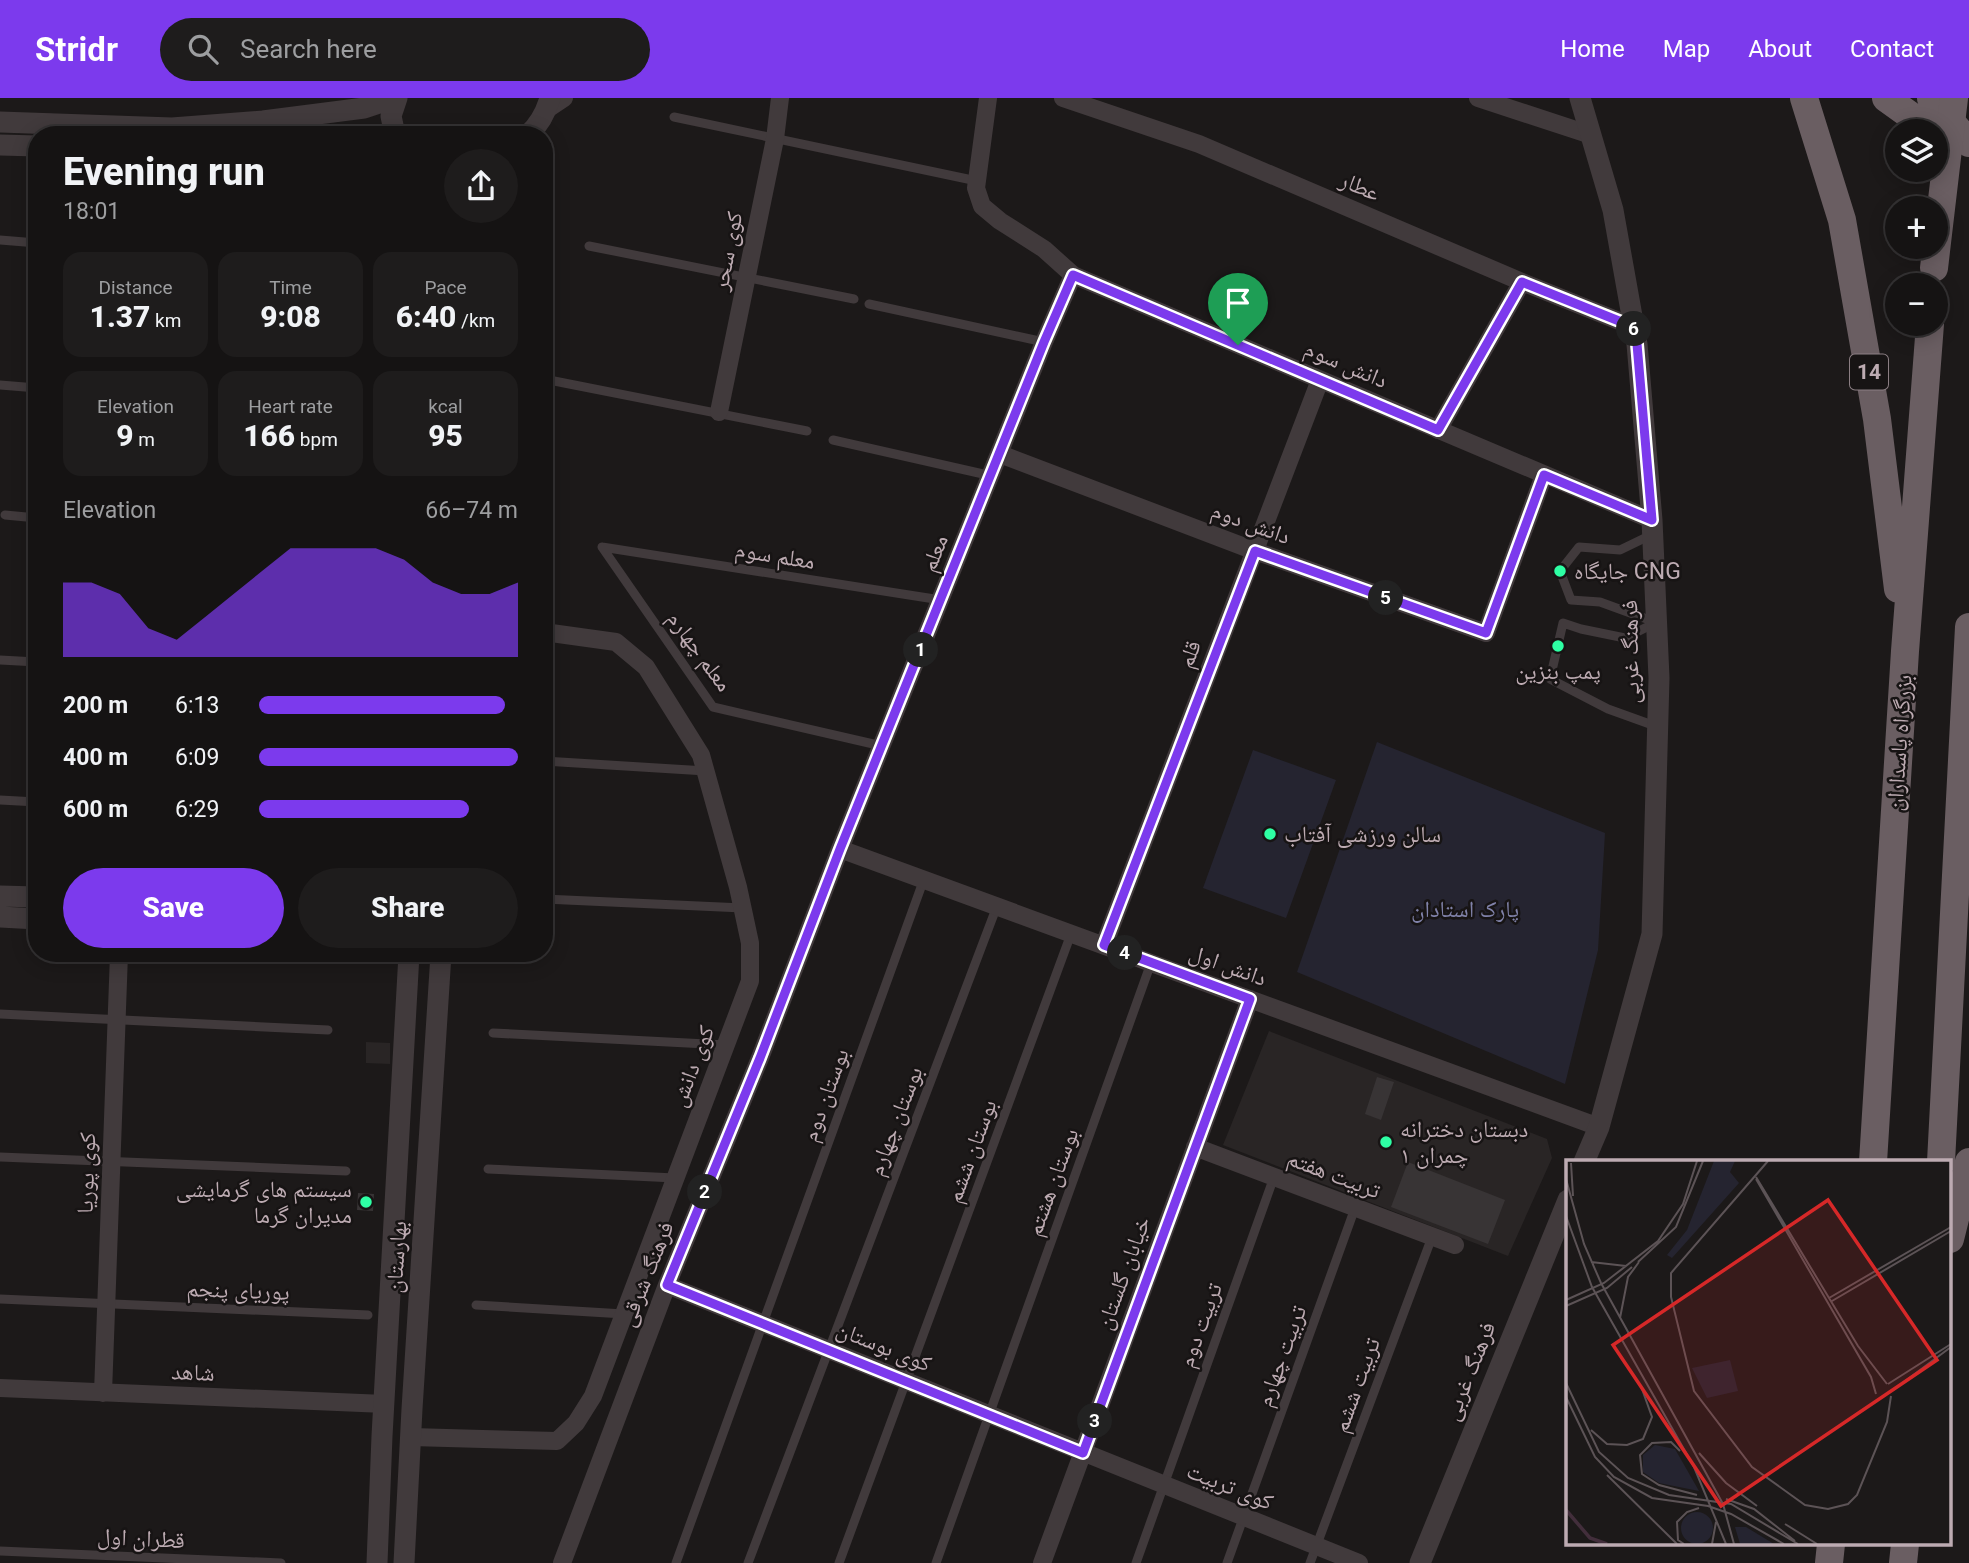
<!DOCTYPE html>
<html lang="en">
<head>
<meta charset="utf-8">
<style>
	:root { --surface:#151313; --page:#1e1c1c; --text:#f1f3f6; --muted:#9d9ea0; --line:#343233; --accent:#7c3aed }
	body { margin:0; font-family:Roboto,"Noto Naskh Arabic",sans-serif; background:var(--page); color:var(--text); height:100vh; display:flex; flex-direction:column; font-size:26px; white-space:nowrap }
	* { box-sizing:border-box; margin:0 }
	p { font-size:23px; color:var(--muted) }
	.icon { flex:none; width:38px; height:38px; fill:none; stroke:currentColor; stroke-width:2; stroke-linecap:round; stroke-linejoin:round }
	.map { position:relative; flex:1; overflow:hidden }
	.drawer { position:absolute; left:28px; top:28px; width:525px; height:836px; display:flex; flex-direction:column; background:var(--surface); border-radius:28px; box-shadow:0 4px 18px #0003,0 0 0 2px var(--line) }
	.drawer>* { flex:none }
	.fabs { position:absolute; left:1885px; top:21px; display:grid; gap:14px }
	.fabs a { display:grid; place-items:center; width:63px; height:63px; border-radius:50%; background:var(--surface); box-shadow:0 4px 18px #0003,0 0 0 2px var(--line); font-size:35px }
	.pin { position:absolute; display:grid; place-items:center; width:60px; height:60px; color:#fff; margin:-72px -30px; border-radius:50% 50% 50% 0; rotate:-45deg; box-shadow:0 0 7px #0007 }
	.pin .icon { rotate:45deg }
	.km { position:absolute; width:35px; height:35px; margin:-18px; border-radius:50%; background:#222; color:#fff; font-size:19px; line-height:35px; text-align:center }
	.round { display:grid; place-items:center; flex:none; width:74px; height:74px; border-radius:37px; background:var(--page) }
	.overview { display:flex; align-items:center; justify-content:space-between; height:119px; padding:0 35px }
	h1 { font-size:38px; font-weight:800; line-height:52px }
	.stats { display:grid; grid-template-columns:repeat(3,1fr); gap:10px; height:119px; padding:7px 35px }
	.stats div { display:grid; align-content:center; border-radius:18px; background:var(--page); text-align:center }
	.stats b { font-size:30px; font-weight:800 }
	.stats small { font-size:19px; font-weight:400 }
	.stats p { font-size:19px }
	.chart { height:196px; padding:14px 35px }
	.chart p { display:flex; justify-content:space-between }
	.chart svg { width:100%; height:126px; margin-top:7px; fill:var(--accent); opacity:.7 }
	.cta { display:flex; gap:14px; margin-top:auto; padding:14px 35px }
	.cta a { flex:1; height:80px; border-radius:42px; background:var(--accent); color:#fff; font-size:28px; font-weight:800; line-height:80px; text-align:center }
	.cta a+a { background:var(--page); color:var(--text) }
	ul { padding:0 35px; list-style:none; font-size:23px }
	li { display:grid; grid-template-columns:112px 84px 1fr; align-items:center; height:52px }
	li i { height:18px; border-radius:9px; background:var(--accent) }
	header { display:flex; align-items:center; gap:42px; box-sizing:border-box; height:98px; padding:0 35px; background:var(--accent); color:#fff }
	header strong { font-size:33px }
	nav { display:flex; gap:38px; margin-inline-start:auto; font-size:24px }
	.search { width:490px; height:63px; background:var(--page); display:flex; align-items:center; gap:18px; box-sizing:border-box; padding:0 24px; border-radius:38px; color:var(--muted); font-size:26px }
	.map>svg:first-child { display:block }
	.built { fill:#292525 }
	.green { fill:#252430 }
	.building { fill:#383435 }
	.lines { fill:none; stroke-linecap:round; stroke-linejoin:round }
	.service { stroke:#413a3c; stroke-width:9 }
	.minor { stroke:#413a3c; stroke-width:18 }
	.tertiary { stroke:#413a3c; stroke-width:21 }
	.trunk { stroke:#6a5e62; stroke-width:28 }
	.trunk-bridge { stroke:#6a5e62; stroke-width:28 }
	.route-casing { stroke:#fff; stroke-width:14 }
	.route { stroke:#7c3aed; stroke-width:9 }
	.poi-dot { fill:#2effa4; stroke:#171414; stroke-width:2.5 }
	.labels { text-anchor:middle; stroke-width:5; stroke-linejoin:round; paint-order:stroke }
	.shield { fill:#171414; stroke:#8b7e83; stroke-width:2 }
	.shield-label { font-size:21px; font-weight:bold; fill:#bdabb2 }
	.street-label { font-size:23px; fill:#bdabb2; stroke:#171414 }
	.poi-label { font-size:23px; fill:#bdabb2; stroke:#171414; text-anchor:start }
	.park-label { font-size:23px; fill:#8082a9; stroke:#171414 }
	.inset-river { fill:none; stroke:#422e3b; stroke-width:3.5 }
	.inset-road { fill:none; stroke:#5c5356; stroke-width:2 }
	.view { fill:#d62828; fill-opacity:0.15; stroke:#d62828; stroke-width:3.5 }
	.inset-edge { fill:none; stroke:#bdabb2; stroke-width:3.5 }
</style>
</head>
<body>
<header>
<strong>Stridr</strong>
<div class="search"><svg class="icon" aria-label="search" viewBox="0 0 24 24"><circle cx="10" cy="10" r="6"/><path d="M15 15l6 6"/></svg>Search here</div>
<nav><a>Home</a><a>Map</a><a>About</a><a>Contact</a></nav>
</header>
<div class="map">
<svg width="1969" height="1465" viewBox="0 0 1969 1465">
	<rect width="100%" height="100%" fill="#1c1919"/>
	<path class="built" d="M1269,933L1547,1041L1552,1060L1508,1158L1223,1047Z
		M366,944L390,945V966L366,965Z"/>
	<path class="green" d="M1377,644L1605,735L1598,852L1565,986L1297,874Z
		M1253,652L1336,682L1286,820L1203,790Z"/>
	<path class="building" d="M1377,979L1394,984L1381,1022L1365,1016Z
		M1408,1064L1505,1102L1488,1146L1391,1109Z
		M358,1095L374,1096L373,1113L357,1112Z"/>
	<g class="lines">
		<path class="service" d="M674,19L977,83
			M0,142L37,145
			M589,148L854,201
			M869,206L1044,244
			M544,281L807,333
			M0,287L37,290
			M833,342L992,378
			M5,417L37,420
			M1651,437L1620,452L1579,449L1560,473L1571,502L1600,504L1655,524
			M602,449L713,609L882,648
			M602,449L941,502
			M1655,525L1625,540L1581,531L1563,525L1550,581L1608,611L1658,629
			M0,562L37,564
			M544,663L706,673
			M0,702L37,704
			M544,801L743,810
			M0,916L328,932
			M493,935L726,947
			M0,1059L346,1073
			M488,1071L675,1080
			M0,1201L368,1217
			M476,1207L624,1216
			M0,1453L281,1465
			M676,1465L924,781
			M748,1465L997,808
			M839,1465L1071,836
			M936,1465L1151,865
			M1136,1465L1274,1079
			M1227,1465L1355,1110
			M1310,1465L1432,1139"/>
		<path class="minor" d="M988,0L976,90L982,108L1000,123L1044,151L1073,177L1652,422
			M1063,0L1199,46L1522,184L1634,229
			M1478,0L1591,37
			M546,12L564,0
			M719,314L775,41L780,0
			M1438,332L1522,184
			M1000,356L1255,453L1486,535L1544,377
			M840,751L1599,1029
			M1104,847L1320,282
			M1195,1049L1455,1147
			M667,1187L1359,1465
			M0,1290L385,1306
			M103,1295L119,856
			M411,1339L557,1343L576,1325L593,1298L750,883V845L738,789L701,657L646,569L616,544L544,534
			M562,1465L667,1187L760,960L840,751L1044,244L1073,177
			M1042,1465L1250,901"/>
		<path class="tertiary" d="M1580,0L1613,112L1637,246L1652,422L1659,580L1652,836L1599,1029L1584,1064
			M0,24L172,30L263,23L364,10L394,0
			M395,37L391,18L397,0
			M528,37C539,27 546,14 550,0
			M0,47L37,48
			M0,798L37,799
			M0,819L37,821
			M377,1465L382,1338L409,856
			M404,1465L412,1311L441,856
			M1420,1465L1568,1102"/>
		<path class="trunk" d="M1804,0L1842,122L1877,321L1898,491
			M1886,0L1932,33
			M1931,0L1969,45
			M1873,1064L1905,553L1930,226
			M1941,1064L1969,529
			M1950,1141L1969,1064
			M1829,1465L1831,1446
			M1903,1465L1905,1446"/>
		<path class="trunk-bridge" d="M1934,170L1954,0"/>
	</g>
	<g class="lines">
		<defs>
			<path id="route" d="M1073,177L1438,332L1522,184L1634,229L1637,246L1652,422L1544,377L1486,535L1255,453L1104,847L1250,901L1083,1355L667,1187L760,960L840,751L1044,244Z"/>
		</defs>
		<use href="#route" class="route-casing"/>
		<use href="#route" class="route"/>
	</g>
	<g class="poi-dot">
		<circle cx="1560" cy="473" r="7"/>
		<circle cx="1558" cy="548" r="7"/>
		<circle cx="1270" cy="736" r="7"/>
		<circle cx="1386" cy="1044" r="7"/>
		<circle cx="366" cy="1104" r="7"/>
	</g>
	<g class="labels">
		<rect class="shield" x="1850" y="256.5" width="38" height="35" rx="5"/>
		<g class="shield-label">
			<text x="1869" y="281">14</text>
		</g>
		<g class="street-label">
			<text transform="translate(1360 88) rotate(23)" y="8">عطار</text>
			<text transform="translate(727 153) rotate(-79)" y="8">کوی سحر</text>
			<text transform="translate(1346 266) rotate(23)" y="8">دانش سوم</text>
			<text transform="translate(1251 425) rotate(20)" y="8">دانش دوم</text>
			<text transform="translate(934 455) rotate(-68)" y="8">معلم</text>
			<text transform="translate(775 457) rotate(9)" y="8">معلم سوم</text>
			<text transform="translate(700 553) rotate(54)" y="8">معلم چهارم</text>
			<text transform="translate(1630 554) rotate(-91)" y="8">فرهنگ غربی</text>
			<text transform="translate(1189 556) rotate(-69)" y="8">قلم</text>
			<text transform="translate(1899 645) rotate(-86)" y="8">بزرگراه پاسداران</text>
			<text transform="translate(1228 867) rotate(20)" y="8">دانش اول</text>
			<text transform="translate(692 968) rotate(-69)" y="8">کوی دانش</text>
			<text transform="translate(825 997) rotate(-70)" y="8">بوستان دوم</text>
			<text transform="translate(895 1023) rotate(-69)" y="8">بوستان چهارم</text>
			<text transform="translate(971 1053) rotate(-70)" y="8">بوستان ششم</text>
			<text transform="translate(86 1075) rotate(-88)" y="8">کوی پوریا</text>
			<text transform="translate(1334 1076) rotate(21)" y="8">تربیت هفتم</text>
			<text transform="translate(1052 1084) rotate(-70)" y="8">بوستان هشتم</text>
			<text transform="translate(396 1159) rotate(-86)" y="8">بهارستان</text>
			<text transform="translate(1123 1175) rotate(-70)" y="8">خیابان گلستان</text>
			<text transform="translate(646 1176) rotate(-68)" y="8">فرهنگ شرقی</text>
			<text transform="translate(238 1192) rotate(2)" y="8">پوریای پنجم</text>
			<text transform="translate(1200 1227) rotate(-70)" y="8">تربیت دوم</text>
			<text transform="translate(884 1248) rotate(22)" y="8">کوی بوستان</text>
			<text transform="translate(1281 1258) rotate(-70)" y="8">تربیت چهارم</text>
			<text transform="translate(1469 1273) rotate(-68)" y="8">فرهنگ غربی</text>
			<text transform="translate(193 1274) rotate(2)" y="8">شاهد</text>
			<text transform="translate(1356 1287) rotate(-70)" y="8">تربیت ششم</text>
			<text transform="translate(1230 1388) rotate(22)" y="8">کوی تربیت</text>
			<text transform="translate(141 1440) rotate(3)" y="8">قطران اول</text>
		</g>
		<g class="poi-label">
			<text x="1574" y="481">جایگاه CNG</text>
			<text x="1558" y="581" text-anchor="middle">پمپ بنزین</text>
			<text x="1284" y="744">سالن ورزشی آفتاب</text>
			<text x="1400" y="1039">دبستان دخترانه<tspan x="1400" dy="26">چمران ۱</tspan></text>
			<text x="352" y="1099" text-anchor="end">سیستم های گرمایشی<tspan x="352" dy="26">مدیران گرما</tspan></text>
		</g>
		<g class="park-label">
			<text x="1465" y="819">پارک استادان</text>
		</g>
	</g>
	<g transform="translate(1566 1062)">
		<rect width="385" height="385" fill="#1c1919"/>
		<path d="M148,1H169L164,12L173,23L106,98L101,95L121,70ZM89,285L109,289L133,331L93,323L77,312V295ZM115 368a16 16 0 1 1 32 0a16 16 0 1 1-32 0ZM169,367H180L208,384H174Z" fill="#252430"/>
		<path d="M164,200L172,231L141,238L126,208Z" fill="#252430"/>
		<path class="inset-river" d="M0,350L24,378L41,384"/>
		<path class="inset-road" d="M202,1L105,113V137L128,231L186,307L239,345L262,349L282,344L291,335L321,262L325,236M5,3L7,36M190,17L292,186L321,224M0,19L18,84L35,123L157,344L168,384M190,19L305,217L310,234M0,56L26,127L128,307L160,384M25,102L60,106M72,102L110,67L137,1M263,138L385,67M0,140L38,123L92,81L117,44L131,1M266,141L385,71M0,146L41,128L66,107M54,158L62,117L73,102M0,223L33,292L62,318L103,335L165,344L232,384M322,224L385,184M327,230L385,187M0,237L29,297L48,317L86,338L142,346L165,354L218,384M25,270L41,284L61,285L77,279L86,257L76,229M114,291L105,282L86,283L74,295L76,314L93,325L131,335M133,293L160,323L191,346M41,315L111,384M160,339L188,349L229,381M219,364L251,384M118,384L112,380L111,362L121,352L133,348M146,384L150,362"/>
		<path class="view" d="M262,40L371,200L155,346L47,185Z"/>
		<rect width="385" height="385" class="inset-edge"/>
	</g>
</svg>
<div class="fabs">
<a><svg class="icon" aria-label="layers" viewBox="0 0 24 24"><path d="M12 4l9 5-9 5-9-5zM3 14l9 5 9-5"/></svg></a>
<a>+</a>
<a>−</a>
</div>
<div class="pin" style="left:1238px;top:247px;background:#1e9e55"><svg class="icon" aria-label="arrive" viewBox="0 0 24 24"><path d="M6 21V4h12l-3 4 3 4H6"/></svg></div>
<b class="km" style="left:921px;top:552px">1</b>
<b class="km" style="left:705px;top:1094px">2</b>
<b class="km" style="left:1095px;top:1323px">3</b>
<b class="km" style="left:1125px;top:855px">4</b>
<b class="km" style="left:1386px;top:500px">5</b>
<b class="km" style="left:1634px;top:231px">6</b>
<section class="drawer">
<div class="overview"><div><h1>Evening run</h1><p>18:01</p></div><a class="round"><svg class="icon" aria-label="share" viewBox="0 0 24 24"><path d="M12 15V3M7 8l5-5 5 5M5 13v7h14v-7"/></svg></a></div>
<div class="stats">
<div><p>Distance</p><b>1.37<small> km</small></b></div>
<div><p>Time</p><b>9:08</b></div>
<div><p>Pace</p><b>6:40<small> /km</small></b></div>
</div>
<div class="stats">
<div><p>Elevation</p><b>9<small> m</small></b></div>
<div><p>Heart rate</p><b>166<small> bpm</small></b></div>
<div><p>kcal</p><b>95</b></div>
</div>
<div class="chart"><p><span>Elevation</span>66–74 m</p>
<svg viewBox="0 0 160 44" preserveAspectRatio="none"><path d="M0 44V18L10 18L20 22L30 34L40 38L50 30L60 22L70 14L80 6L90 6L100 6L110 6L120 10L130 18L140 22L150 22L160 18V44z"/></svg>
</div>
<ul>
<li><b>200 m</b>6:13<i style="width:95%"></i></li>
<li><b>400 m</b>6:09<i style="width:100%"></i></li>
<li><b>600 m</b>6:29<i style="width:81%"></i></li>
</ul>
<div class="cta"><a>Save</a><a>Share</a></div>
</section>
</div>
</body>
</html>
